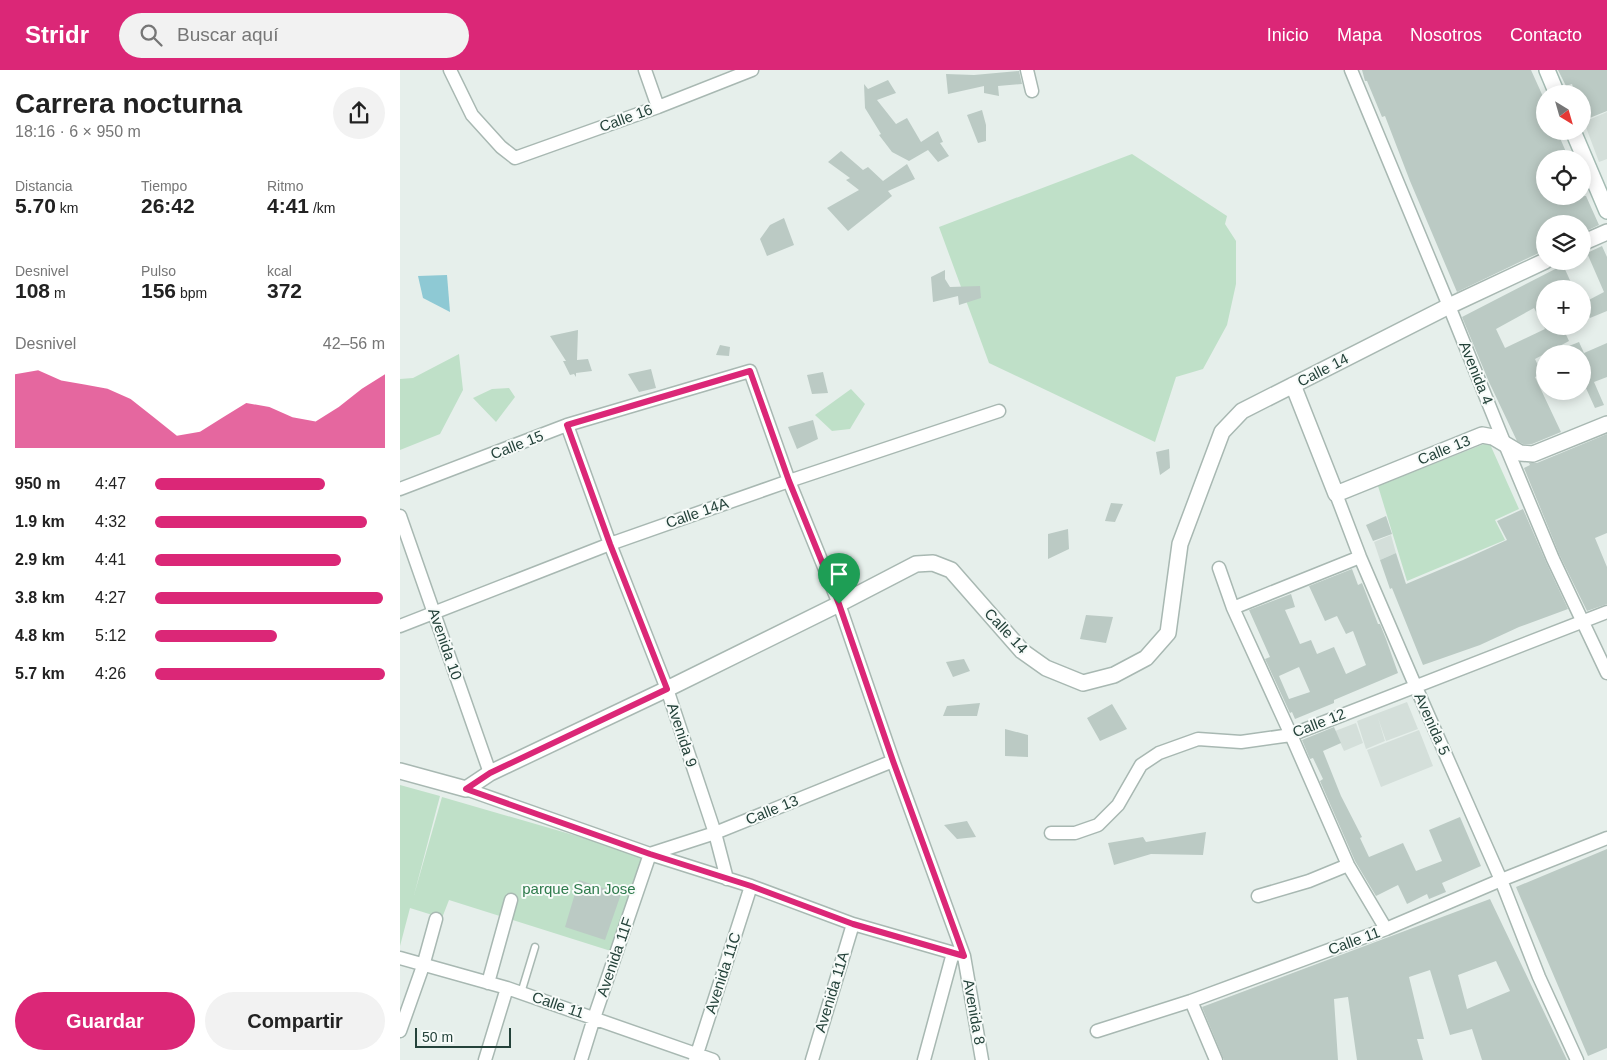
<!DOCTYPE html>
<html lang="es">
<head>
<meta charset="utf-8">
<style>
	:root { --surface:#fff; --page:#f2f2f2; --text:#222; --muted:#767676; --accent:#db2777 }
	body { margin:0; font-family:Helvetica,sans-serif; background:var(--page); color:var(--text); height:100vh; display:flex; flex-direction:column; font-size:19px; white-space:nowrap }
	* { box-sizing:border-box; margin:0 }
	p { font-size:16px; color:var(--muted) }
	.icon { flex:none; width:28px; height:28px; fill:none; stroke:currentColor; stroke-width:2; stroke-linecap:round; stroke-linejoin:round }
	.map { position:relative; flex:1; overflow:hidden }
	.panel { display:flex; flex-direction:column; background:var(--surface); width:400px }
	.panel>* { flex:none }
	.needle { width:32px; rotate:143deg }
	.fabs { position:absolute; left:1136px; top:15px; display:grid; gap:10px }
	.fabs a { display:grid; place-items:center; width:55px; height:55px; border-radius:50%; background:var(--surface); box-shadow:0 2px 12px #0003; font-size:25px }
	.scale { position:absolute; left:15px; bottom:12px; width:96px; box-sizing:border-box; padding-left:5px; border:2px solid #24423a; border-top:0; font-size:14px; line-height:18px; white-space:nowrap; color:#24423a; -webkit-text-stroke:4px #f7fbf9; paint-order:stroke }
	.pin { position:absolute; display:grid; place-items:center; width:42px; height:42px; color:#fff; margin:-51px -21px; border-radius:50% 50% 50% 0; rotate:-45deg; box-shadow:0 0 5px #0007 }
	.pin .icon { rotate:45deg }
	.round { display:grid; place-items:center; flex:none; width:52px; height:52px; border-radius:26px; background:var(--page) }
	.head { display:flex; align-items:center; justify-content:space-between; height:85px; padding:0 15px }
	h1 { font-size:28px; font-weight:700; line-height:38px }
	.stats { display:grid; grid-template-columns:repeat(3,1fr); gap:8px; height:85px; padding:5px 15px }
	.stats div { display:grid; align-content:center }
	.stats b { font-size:21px; font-weight:700 }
	.stats small { font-size:14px; font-weight:400 }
	.stats p { font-size:14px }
	.chart { height:140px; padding:10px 15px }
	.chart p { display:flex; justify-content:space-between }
	.chart svg { width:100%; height:90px; margin-top:5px; fill:var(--accent); opacity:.7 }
	.action { display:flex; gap:10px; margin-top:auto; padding:10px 15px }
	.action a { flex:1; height:58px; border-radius:30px; background:var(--accent); color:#fff; font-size:20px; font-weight:700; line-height:58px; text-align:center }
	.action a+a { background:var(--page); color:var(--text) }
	ul { padding:0 15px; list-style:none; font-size:16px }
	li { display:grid; grid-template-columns:80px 60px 1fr; align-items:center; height:38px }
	li i { height:12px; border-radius:6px; background:var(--accent) }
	header { display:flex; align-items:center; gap:30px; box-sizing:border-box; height:70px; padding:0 25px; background:var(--accent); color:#fff }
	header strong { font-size:24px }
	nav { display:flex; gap:28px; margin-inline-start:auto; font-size:18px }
	.search { width:350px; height:45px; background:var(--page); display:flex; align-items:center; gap:12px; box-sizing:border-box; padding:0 18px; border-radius:28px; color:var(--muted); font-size:19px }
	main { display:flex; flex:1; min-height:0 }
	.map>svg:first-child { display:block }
	.built { fill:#d4dfda }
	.green { fill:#bfe0c8 }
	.water { fill:#8ec9d4 }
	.building { fill:#bbcac4; fill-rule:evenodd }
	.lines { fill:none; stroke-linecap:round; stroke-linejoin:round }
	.service-casing { stroke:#a8b8b2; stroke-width:9 }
	.minor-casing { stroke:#a8b8b2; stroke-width:15 }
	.tertiary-casing { stroke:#a8b8b2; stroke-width:18 }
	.secondary-casing { stroke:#a4bbb3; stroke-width:18 }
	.service { stroke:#fff; stroke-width:6 }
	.minor { stroke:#fff; stroke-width:12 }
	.tertiary { stroke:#fff; stroke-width:15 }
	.secondary { stroke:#fff; stroke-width:15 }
	.route-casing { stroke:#fff; stroke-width:10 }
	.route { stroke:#db2777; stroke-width:6 }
	.labels { text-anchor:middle; stroke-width:4; stroke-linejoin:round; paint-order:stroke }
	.street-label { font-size:15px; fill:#24423a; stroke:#f7fbf9 }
	.park-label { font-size:15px; fill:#2d7a4b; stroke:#f7fbf9 }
</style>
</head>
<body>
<header>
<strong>Stridr</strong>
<div class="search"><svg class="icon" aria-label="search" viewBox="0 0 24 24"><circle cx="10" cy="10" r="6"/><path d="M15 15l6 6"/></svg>Buscar aquí</div>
<nav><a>Inicio</a><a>Mapa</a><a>Nosotros</a><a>Contacto</a></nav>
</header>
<main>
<section class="panel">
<div class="head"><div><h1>Carrera nocturna</h1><p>18:16 · 6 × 950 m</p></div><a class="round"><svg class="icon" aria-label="share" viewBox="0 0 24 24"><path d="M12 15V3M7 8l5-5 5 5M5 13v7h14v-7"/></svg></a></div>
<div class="stats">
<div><p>Distancia</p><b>5.70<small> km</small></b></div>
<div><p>Tiempo</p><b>26:42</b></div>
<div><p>Ritmo</p><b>4:41<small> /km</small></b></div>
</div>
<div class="stats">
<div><p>Desnivel</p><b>108<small> m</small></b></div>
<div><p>Pulso</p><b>156<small> bpm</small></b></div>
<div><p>kcal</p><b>372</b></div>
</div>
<div class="chart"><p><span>Desnivel</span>42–56 m</p>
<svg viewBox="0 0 160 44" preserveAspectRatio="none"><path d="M0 44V8L10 6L20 11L30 13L40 15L50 20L60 29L70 38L80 36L90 29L100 22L110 24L120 29L130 31L140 24L150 15L160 8V44z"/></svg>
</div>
<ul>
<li><b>950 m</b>4:47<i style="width:74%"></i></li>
<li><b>1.9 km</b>4:32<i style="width:92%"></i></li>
<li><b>2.9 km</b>4:41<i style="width:81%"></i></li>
<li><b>3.8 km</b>4:27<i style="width:99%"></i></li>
<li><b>4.8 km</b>5:12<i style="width:53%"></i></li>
<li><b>5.7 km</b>4:26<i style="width:100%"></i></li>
</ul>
<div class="action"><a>Guardar</a><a>Compartir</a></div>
</section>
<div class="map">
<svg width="1207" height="990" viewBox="0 0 1207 990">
	<rect width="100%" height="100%" fill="#e6efeb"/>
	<path class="built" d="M1207,42V89L1199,92L1184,52Z
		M991,465L996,483L980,490L974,472Z
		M1007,632L1018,659L986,671L978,648L985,671L966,679L957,651Z
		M956,653L963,673L944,681L935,661Z
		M1019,660L1033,696L981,717L967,680Z"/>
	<path class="green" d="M732,84L827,146L825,154L836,171V214L827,255L803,299L776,307L755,372L589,293L539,157Z
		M59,284L63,320L40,364L0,380V309L13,308Z
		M109,318L115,327L96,352L73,328L92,319Z
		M451,319L465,334L450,359L432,361L415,345Z
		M1089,372L1119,439L1095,450L1105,470L1007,511L978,416Z
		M0,715L40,726L14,825L42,727L246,786L214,882L49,830L42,848L10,838L0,876Z"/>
	<path class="water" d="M47,205L50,242L23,228L18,206Z"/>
	<path class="building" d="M962,0H1131L1145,31V61H1157L1169,89H1145V126H1186L1199,155L1182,163V154H1145V180L1057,222L1010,111L985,46L982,47L967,11H965Z
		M1158,0H1207V41L1182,51V24H1175L1172,14L1166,16Z
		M619,1L622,14L598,16L599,26L584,23V16L548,24L546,4L574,5Z
		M488,10L496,23L477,30L496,54L507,48L521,72L538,61L543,72L540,73L549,86L538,92L528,80L509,91L492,82L479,65L481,64L465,38L464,14L468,19Z
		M582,40L586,55V71L578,73L567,45Z
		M441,81L463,100L468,97L483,111L507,94L515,109L488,121L492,126L448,161L427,138L459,120L446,110L450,108L428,92Z
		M384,148L394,175L367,186L360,169L370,155Z
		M1202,176L1207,187V241L1190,248L1183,233L1204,222L1187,183Z
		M1163,195L1174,219H1145V256H1162L1169,271L1135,289L1142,304L1135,307L1161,362L1132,374H1123L1117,371L1089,312L1062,247ZM1134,238L1145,259L1105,278L1096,259Z
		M545,200V209L550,217L580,216L581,228L559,235L558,226L533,232L531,207Z
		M178,260L177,290L188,289L192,301L176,303V307L174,304L170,305L163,291H166L150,266Z
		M1179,272L1184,283L1207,273V307L1194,312L1204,335L1195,338L1185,316L1182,317L1183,284H1172L1169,276Z
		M320,275L330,277L329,286L316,285Z
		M251,299L256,318L239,322L228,304Z
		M423,302L428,323L412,324L407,305Z
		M413,350L418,369L397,379L388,357Z
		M1207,364V463L1195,468L1207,497V534L1187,541L1160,486L1124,398L1130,395L1129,393H1137Z
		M769,379L770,398L760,405L756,382Z
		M711,433L723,434L715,452L705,451Z
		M1123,439L1146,492L1168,539L1119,557L1080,575L1023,595L992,518L990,519L980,490L996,483L1006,514L1063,490L1107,470L1097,451Z
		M986,446L992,464L973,471L966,455Z
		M668,459L669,479L648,489V464Z
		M952,499L958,515L962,513L978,554H980L986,569L998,603L934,630V633L895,649L892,642L890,643L865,589L870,587L849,540L891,524L895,537L885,540L900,574L911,570L917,584L934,577L946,604L966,595L953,561L946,564L937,546L925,551L909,516ZM899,597L910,622L889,629L879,606Z
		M686,545L713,547L706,573L680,569Z
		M564,589L570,601L553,607L546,592Z
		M580,633L577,646H543L547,636Z
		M712,634L727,659L700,671L687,648Z
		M934,657L941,673L923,681L941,726L962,767L960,768L969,787L1003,773L1016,801L1042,791L1029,760L1060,747L1081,796L1042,813L1046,822L1029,829L1027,824L1007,834L998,815L976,826L955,791L920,711L923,709L913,688L910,689L902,670Z
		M605,659L628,665V687L605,686Z
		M567,751L576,767L557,769L544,755Z
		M806,762L803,785L751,784L714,795L708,773L743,767L746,772Z
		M1207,779V978L1188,986L1116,817Z
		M179,810L221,824L205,870L165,857Z
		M1090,829L1167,990H1082L1072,959L1050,965L1030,900L1009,907L1024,969H1017L1023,990H957L948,927L934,929L938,990H824L802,937ZM1096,891L1110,921L1067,939L1058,905Z"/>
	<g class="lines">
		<defs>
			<path id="service" d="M121,923L135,877"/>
			<path id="minor" d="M50,0L72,45L101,77L115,88L258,37L352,0
				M245,0L258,37
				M627,0L632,21
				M951,0L1049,236L1104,372L1153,489L1207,603
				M167,355L210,474L267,619L315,763L327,809
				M0,419L167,355L350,301L389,411L439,534L493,691L564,886L582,990
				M936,424L960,487L1015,615L1101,810L1139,907L1177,990
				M0,446L90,703
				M819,498L833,538L891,665L948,795L986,859
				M833,538L960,487
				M0,556L210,474L389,411L599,341
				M66,719L250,784L351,816L453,854L564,886
				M651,763H675L698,755L718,735L741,695L759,683L798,669L841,672L891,665L1207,542
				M858,826L909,811L948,795
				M0,888L107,918L313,990
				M88,913L111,830
				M791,931L816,990
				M0,961L23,896L36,849
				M697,961L791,931L986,859L1101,810L1207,768
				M85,990L107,918
				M181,990L194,948L250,784L315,763L493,691
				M295,990L351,816
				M412,990L453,854
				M524,990L553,883"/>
			<path id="tertiary" d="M1182,173L1207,162
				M893,315L936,424L1082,365L1093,367L1120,383L1133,384L1207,354
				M0,701L66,719L90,703L267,619L439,534L516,494L533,493L551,500L622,581L646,598L683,613L714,605L746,588L768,563L780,474L822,362L842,341L1049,236L1145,191"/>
			<path id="secondary" d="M1147,0L1157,24
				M1173,61L1207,141"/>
		</defs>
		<use href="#service" class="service-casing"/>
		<use href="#minor" class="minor-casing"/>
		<use href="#tertiary" class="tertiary-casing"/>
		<use href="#secondary" class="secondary-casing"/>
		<use href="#service" class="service"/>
		<use href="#minor" class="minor"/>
		<use href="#tertiary" class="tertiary"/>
		<use href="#secondary" class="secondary"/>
	</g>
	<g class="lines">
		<defs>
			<path id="route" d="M350,301L389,411L439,534L493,691L564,886L453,854L351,816L250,784L66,719L90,703L267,619L210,474L167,355Z"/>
		</defs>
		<use href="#route" class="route-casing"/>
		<use href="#route" class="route"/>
	</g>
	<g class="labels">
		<g class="street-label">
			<text transform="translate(226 48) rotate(-20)" y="5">Calle 16</text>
			<text transform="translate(923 300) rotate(-27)" y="5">Calle 14</text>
			<text transform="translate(1076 303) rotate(68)" y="5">Avenida 4</text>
			<text transform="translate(117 375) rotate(-21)" y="5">Calle 15</text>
			<text transform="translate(1044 380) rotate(-22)" y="5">Calle 13</text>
			<text transform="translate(297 443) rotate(-19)" y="5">Calle 14A</text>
			<text transform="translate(606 561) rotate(47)" y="5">Calle 14</text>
			<text transform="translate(45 574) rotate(71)" y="5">Avenida 10</text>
			<text transform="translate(919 653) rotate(-21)" y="5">Calle 12</text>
			<text transform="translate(1032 654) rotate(66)" y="5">Avenida 5</text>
			<text transform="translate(282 665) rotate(72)" y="5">Avenida 9</text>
			<text transform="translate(372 740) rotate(-22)" y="5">Calle 13</text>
			<text transform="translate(954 871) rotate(-20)" y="5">Calle 11</text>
			<text transform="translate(215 887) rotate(-71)" y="5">Avenida 11F</text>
			<text transform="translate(323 903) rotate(-72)" y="5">Avenida 11C</text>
			<text transform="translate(432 922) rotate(-73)" y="5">Avenida 11A</text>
			<text transform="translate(158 935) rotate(19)" y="5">Calle 11</text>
			<text transform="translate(574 942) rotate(80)" y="5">Avenida 8</text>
		</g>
		<g class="park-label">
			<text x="179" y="824">parque San Jose</text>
		</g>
	</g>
</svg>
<div class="fabs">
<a><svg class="needle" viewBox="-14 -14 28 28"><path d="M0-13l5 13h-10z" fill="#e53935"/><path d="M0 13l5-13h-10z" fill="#767676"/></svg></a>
<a><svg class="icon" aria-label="locate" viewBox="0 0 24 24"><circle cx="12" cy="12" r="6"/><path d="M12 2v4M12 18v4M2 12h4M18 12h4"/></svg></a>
<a><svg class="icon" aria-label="layers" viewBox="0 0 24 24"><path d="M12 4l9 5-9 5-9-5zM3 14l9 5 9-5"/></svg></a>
<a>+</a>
<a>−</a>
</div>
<div class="scale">50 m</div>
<div class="pin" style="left:439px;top:534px;background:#1e9e55"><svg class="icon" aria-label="arrive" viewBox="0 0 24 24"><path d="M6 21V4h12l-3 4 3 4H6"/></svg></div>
</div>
</main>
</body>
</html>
